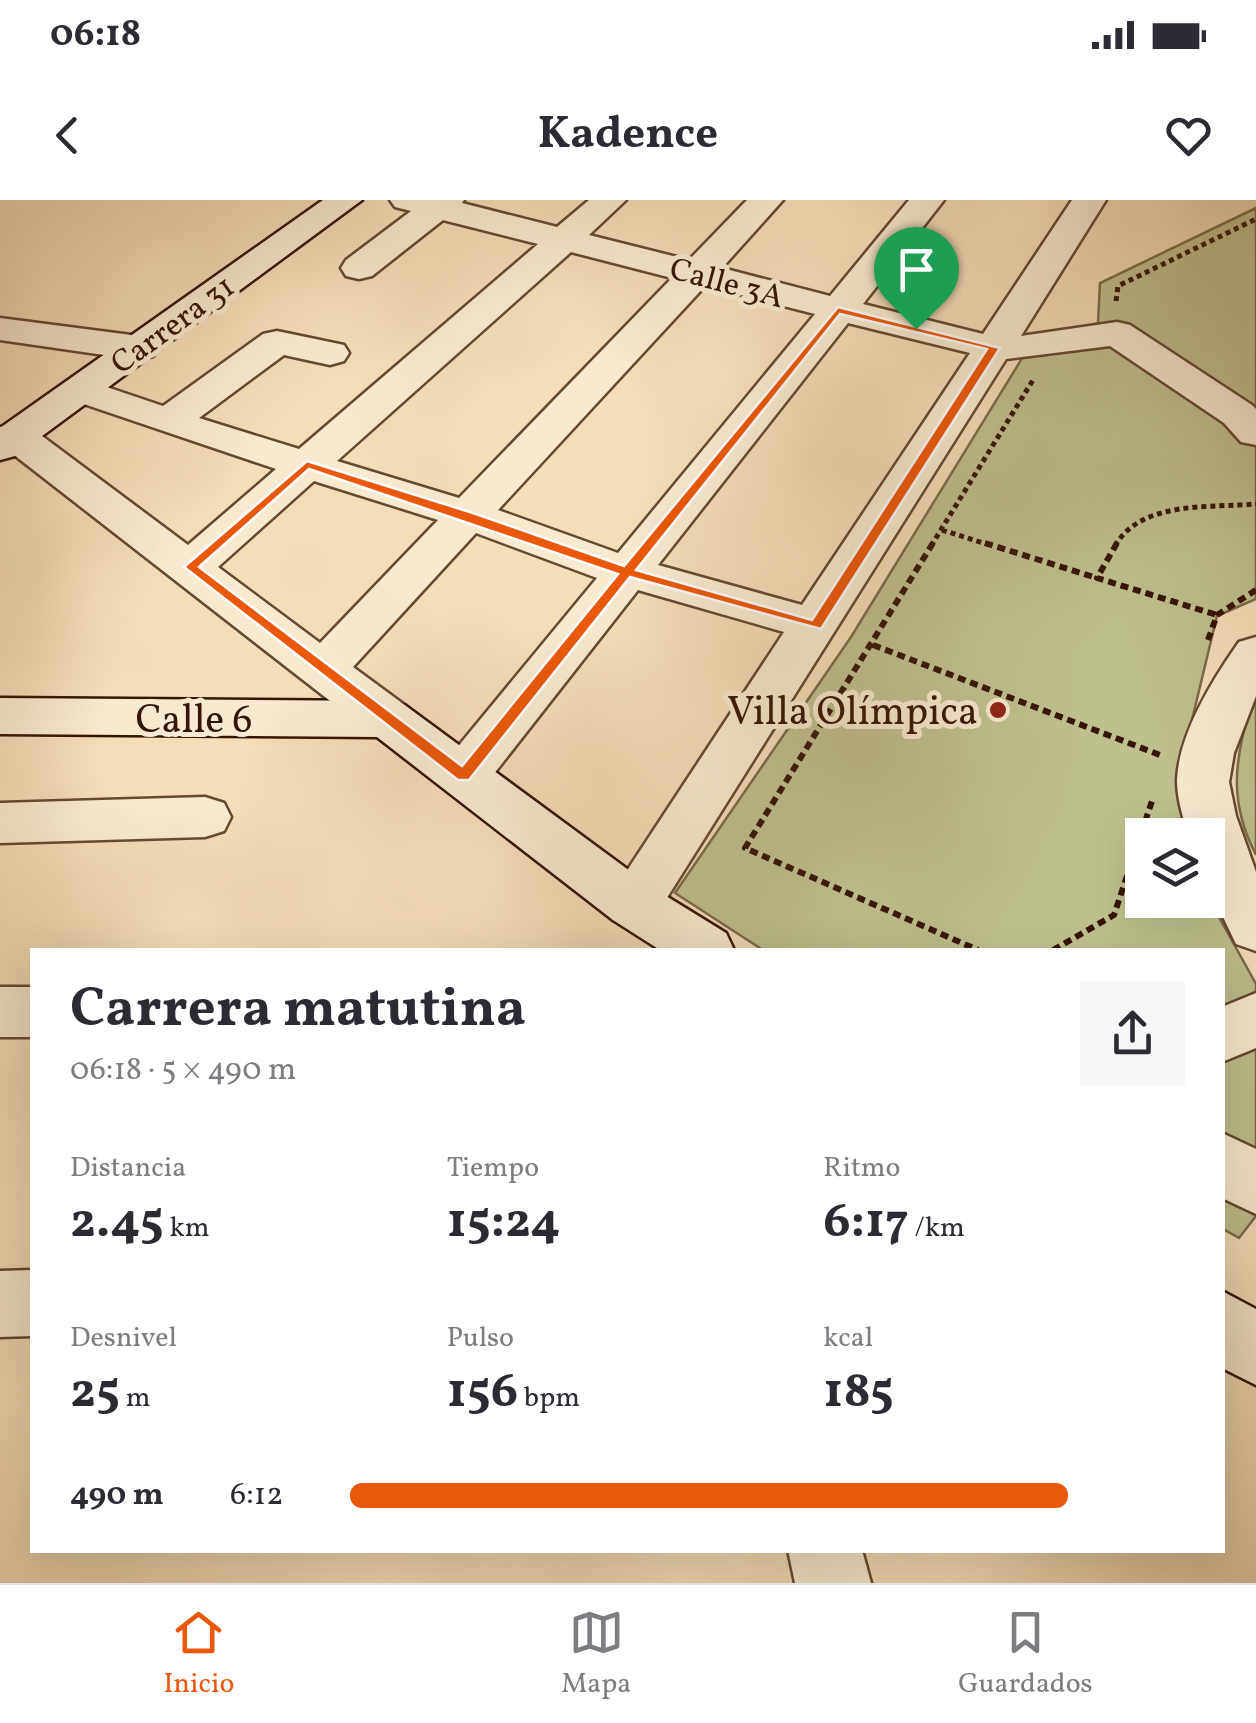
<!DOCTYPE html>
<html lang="es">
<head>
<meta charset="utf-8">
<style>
	:root { --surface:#fff; --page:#f7f7f7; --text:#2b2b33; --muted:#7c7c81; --line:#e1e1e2; --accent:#ea580c }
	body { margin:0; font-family:Vollkorn,serif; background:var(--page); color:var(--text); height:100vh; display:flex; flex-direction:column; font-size:38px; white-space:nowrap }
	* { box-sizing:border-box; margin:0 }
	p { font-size:32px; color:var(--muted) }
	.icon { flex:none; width:55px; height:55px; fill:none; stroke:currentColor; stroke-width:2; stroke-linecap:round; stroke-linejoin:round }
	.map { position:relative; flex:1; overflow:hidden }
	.sheet { position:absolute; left:30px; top:748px; width:1195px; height:605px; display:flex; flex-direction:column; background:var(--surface); border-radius:0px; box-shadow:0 10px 40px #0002 }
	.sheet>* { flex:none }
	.tools { position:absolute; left:1125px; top:618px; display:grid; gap:20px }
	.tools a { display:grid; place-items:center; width:100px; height:100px; border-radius:0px; background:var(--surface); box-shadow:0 10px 40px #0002; font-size:50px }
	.pin { position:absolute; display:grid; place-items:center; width:85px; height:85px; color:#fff; margin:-102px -42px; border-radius:50% 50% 50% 0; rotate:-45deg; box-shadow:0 0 10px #0007 }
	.pin .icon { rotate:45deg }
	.round { display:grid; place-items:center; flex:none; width:105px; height:105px; border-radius:0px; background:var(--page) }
	.head { display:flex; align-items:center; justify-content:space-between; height:170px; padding:0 40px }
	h1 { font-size:55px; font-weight:700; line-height:75px }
	.figures { display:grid; grid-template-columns:repeat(3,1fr); gap:15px; height:170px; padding:10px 40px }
	.figures div { display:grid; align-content:center }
	.figures b { font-size:50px; font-weight:700 }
	.figures small { font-size:28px; font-weight:400 }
	.figures p { font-size:28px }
	ul { padding:0 40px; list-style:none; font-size:32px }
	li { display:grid; grid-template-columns:160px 120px 1fr; align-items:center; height:75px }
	li i { height:25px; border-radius:12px; background:var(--accent) }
	.status { display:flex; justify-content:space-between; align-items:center; height:70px; padding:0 50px; background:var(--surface); direction:ltr }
	.status svg { height:28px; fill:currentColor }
	header { display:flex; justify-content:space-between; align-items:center; height:130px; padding:0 40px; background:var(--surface); font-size:45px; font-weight:700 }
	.menu { display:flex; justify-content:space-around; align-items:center; height:140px; border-top:2px solid var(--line); background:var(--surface); font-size:28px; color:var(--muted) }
	.menu a { display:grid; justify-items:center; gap:5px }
	.menu .active { color:var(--accent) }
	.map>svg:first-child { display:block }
	.green { fill:#bec08d; stroke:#7a6b4a; stroke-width:2.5 }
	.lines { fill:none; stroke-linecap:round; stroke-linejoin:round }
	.street-casing { stroke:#644832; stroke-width:5 }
	.secondary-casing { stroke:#351606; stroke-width:5 }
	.path-far1 { stroke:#351606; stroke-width:5; stroke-dasharray:5 4; stroke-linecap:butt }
	.path { stroke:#351606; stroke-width:6; stroke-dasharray:8 5; stroke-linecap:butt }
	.street { fill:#f7ead1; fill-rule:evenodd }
	.secondary { fill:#f7ead1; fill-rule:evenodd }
	.route { fill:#ea580c; stroke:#fff; stroke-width:2.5; fill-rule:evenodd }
	.poi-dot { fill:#8f2418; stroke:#f7ead1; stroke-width:4 }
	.labels { text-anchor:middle; stroke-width:10; stroke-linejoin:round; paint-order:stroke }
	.far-street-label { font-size:32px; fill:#351606; stroke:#f7ead1 }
	.poi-label { font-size:40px; fill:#351606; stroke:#f7ead1; text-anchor:end }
	.street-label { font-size:40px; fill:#351606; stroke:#f7ead1 }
</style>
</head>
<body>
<div class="status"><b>06:18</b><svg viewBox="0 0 49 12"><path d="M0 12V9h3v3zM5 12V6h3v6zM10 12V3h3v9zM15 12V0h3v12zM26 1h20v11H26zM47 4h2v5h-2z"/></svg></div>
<header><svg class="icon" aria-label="back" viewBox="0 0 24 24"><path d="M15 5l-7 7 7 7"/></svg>Kadence<svg class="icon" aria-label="heart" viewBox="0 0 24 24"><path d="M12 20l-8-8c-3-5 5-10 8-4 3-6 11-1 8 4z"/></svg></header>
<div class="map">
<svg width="1256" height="1383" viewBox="0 0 1256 1383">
	<rect width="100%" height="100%" fill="#f3deb8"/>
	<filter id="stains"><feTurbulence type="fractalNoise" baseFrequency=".002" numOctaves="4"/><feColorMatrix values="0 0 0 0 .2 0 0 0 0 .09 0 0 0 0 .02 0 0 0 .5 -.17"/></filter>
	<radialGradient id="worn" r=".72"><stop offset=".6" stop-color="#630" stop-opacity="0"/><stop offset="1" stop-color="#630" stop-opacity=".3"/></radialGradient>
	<path class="green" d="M1256,8V399L1217,416L1177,582L1192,635H1142V700H1208V686L1214,708L1256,784V1016L1239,1038L1223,1029L1222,750H763L675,693L851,437L1029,147L1098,123L1100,83Z
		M1256,502V655C1229,603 1234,562 1250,508Z"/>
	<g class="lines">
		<defs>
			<path id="street" d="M390,0H464L462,3L557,27L589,0H626L589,35L689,60L747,0H783L722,68L830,96L909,0H944L863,104L983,134L1072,0H1106L1021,136L1117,122L1130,125L1252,205L1256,209V245L1241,242L1224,223L1110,146L1006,159L653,720L633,726L613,720L605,704L784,432L638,390L482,589L464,594L446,589L438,575L446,561L597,378L476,333L353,467L406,506L413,519L406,532L388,537L370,532L0,244V227L15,224L30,227L188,345L276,269L66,198L60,190L66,182L80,178L163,206L263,134L277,131L344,145L349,153L344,161L330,165L284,155L199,218L299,249L538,44L443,20L372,76L359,79L346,76L341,68L346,60L411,11L395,7ZM571,52L672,78L459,298L337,261ZM705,86L815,114L618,353L498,310ZM848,123L970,153L802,405L658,365ZM314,281L438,320L320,443L218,367Z
				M0,118L139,136L153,140L158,148L153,156L139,160L0,140Z
				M1256,437V496L1234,553L1229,582L1236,616L1256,672V751L1236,744L1208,686V635H1188C1183,617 1177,599 1177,580C1179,533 1213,479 1239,442Z
				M205,597L224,603L231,617L224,631L205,637L0,643V603Z
				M0,787H32V837H0Z
				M1256,793V848L1222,862V807Z
				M1222,933L1256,949V1014L1222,998Z
				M32,1070V1136L0,1137V1071Z
				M788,1350H862L871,1383H795Z"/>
			<path id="secondary" d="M323,0H362L15,256L0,260V228Z
				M0,498L388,501L406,506L653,688L726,733L734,750H660L613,720L377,537L0,534Z
				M1222,1091L1256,1109V1185L1222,1168Z"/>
		</defs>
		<use href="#street" class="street-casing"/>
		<use href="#secondary" class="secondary-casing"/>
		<path class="path-far1" d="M1116,101L1118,86L1256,19
			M942,330L993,346
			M931,346L1033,180
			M1115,346C1141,300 1211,308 1256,304"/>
		<path class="path" d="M933,343L745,648L978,750
			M985,343L1097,378
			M1117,343L1097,378L1217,415
			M1208,440L1217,415L1256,390
			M873,445L1160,555
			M1053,750L1114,715L1153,598"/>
		<use href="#street" class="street"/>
		<use href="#secondary" class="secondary"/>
	</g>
	<path class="route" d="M838,107L1000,148L821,429L630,377L469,580H458L184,367L307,261L473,313L624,366ZM840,114L987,149L812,420L636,370ZM309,269L618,374L462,566L199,367Z"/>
	<circle class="poi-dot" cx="998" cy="510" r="10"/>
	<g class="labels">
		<g class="far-street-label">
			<text transform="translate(727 82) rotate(15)" y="11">Calle 3A</text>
			<text transform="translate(172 124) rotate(-36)" y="11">Carrera 31</text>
		</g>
		<g class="poi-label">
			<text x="978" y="524">Villa Olímpica</text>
		</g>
		<g class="street-label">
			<text x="194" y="532">Calle 6</text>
		</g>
	</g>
	<rect width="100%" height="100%" filter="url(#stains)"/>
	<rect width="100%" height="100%" fill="url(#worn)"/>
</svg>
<div class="tools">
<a><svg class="icon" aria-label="layers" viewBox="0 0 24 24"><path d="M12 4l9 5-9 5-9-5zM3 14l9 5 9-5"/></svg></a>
</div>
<div class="pin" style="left:916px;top:129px;background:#1e9e55"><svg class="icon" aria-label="arrive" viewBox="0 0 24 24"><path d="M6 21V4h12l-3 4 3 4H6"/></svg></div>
<section class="sheet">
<div class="head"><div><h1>Carrera matutina</h1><p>06:18 · 5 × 490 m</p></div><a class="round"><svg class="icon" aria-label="share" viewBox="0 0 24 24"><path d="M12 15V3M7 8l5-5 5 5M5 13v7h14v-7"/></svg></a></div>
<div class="figures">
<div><p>Distancia</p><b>2.45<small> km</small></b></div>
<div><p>Tiempo</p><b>15:24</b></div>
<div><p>Ritmo</p><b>6:17<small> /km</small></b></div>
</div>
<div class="figures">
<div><p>Desnivel</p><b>25<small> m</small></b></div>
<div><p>Pulso</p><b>156<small> bpm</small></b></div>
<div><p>kcal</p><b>185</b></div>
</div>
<ul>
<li><b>490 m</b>6:12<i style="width:86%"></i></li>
</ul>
</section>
</div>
<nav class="menu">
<a class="active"><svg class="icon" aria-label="home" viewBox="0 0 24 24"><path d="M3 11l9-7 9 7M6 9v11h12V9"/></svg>Inicio</a>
<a><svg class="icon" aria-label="map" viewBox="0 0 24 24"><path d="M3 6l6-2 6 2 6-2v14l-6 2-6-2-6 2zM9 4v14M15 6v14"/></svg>Mapa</a>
<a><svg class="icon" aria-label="saved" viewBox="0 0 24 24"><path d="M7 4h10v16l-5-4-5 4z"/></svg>Guardados</a>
</nav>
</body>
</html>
